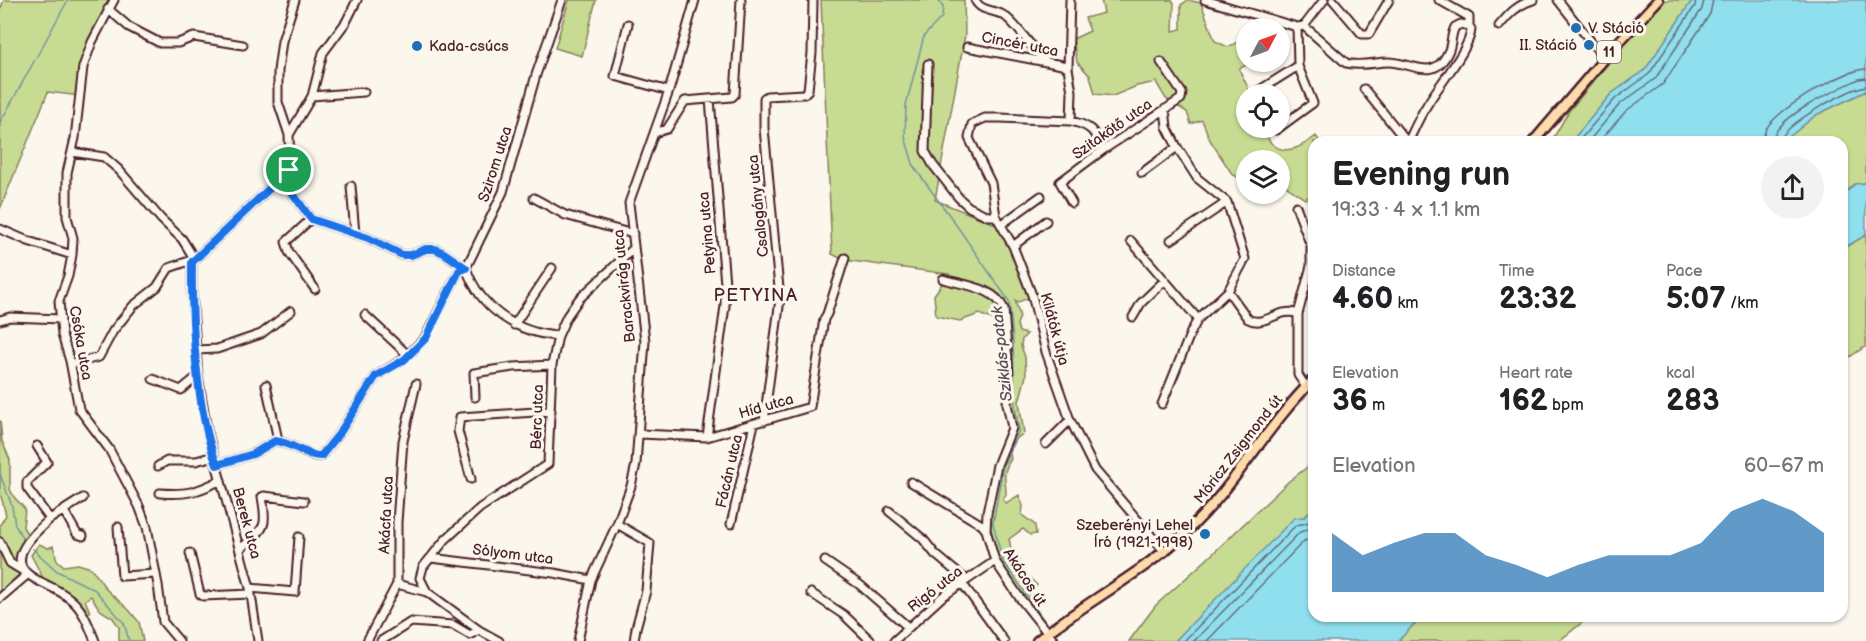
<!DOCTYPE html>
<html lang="en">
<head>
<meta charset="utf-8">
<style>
	:root { --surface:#fff; --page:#f2f2f2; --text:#202124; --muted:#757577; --accent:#1f6fb2 }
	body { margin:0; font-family:"Balsamiq Sans",sans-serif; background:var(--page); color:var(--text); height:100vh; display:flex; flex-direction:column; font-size:22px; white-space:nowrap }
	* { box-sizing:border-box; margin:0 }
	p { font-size:20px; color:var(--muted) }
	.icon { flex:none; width:33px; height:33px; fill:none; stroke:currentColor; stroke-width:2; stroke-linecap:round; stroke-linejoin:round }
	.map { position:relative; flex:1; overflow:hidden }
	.side { position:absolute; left:1308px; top:136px; width:540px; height:486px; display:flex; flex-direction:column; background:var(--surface); border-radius:18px; box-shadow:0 2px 4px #0004 }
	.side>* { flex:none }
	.needle { width:39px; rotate:49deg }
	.controls { position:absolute; left:1236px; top:18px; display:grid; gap:12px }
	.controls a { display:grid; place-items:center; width:54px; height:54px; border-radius:50%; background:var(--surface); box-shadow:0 2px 4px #0004; font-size:30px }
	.pin { position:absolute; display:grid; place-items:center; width:51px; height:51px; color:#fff; margin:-26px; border:3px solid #fff; border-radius:50%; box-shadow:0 2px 6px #0007 }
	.round { display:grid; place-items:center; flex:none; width:63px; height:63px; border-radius:32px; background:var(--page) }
	.overview { display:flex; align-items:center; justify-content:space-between; height:102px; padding:0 24px }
	h1 { font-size:33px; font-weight:600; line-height:45px }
	.metrics { display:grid; grid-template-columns:repeat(3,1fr); gap:9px; height:102px; padding:6px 24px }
	.metrics div { display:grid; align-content:center }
	.metrics b { font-size:30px; font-weight:600 }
	.metrics small { font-size:16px; font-weight:400 }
	.metrics p { font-size:16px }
	.chart { height:168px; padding:12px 24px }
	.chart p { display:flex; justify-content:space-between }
	.chart svg { width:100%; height:108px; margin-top:6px; fill:var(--accent); opacity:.7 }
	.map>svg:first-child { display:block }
	.green { fill:#c7dc92; stroke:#887e5e; stroke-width:1.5 }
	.water { fill:#90dfee; stroke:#7492a0; stroke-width:1.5 }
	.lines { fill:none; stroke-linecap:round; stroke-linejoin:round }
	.shore { stroke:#666c79; stroke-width:1.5 }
	.stream { stroke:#7492a0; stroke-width:1.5 }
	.minor-casing { stroke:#4a1f2b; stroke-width:11 }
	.major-casing { stroke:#4a1f2b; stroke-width:13 }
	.minor { stroke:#fbf7ec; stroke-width:7 }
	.major { stroke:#fedbac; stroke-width:8 }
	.route-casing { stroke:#fff; stroke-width:12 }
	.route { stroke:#1a73e8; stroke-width:8 }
	.poi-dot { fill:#1f6fb2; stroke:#fbf7ec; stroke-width:2 }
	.labels { text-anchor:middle; stroke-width:6; stroke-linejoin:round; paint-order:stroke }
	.shield { fill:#fbf7ec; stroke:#7f6065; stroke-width:1.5 }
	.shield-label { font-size:14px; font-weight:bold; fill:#4a1f2b }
	.poi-label { font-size:15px; fill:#4a1f2b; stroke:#fbf7ec; text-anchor:start }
	.street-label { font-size:15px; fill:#4a1f2b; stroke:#fbf7ec }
	.water-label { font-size:16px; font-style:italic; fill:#5c4f5c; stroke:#fbf7ec }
	.quarter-label { font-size:18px; letter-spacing:1.5px; fill:#4a1f2b; stroke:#fbf7ec }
</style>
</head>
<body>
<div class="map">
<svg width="1866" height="641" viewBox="0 0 1866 641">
	<rect width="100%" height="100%" fill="#fbf7ec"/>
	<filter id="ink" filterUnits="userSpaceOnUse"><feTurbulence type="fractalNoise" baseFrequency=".0167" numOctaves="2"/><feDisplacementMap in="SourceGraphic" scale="12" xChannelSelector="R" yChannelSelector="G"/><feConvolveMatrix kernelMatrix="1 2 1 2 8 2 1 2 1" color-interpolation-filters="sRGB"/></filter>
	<g filter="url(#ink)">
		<path class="green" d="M4,0H114L92,42L80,96L48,92L0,209V10Z
			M569,0H596L582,56L555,48Z
			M821,0H964L965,35L935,200L1000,226L1032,297L1018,302L1015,300L1020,317L1017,324L1019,332L1027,334L1022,339L1021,346L1025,357L1026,376L1019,402L1024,433C1012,442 1007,444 1011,459C1001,475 1006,478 1006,494L1003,500L1006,503L1019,495L1023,506L1022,515L1035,525L1036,534L1030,535L1023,529L1009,539L1011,548L1020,559L1017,566L1037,585L1032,591L1030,607C988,553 981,528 1001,462C1004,452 1012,442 1014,432C1015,421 1010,410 1010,400C1009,378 1009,357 1009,335L992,319L979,314L960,321L936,316L934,295L949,274L844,260L832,254Z
			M1101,0H1172L1174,3L1173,31L1181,29V5L1188,0L1201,3L1215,41L1228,47L1246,38V62H1251L1239,69L1251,94H1246V128H1262C1265,132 1268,140 1272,144C1287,157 1304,145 1316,136L1320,142H1314V193L1305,199L1280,182V160H1246V182L1232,174L1210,140L1202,120L1191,124L1187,112L1166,99L1156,82L1137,86L1113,96L1095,94L1090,76L1077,62L1073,39L1090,31L1085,18L1104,13Z
			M1666,0H1695L1691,2L1645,70L1611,94L1571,142H1551L1569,111L1627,41Z
			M1866,91V183L1855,184L1842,196V142H1783L1816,115Z
			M1866,235V346L1848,358L1842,365V249Z
			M0,420L2,441L10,460V489L14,497L25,509L23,527L28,535L19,549L20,574L0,592V525L6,515L0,493Z
			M1314,462V506L1305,517L1294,519L1175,641H1129L1156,605L1205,561L1289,481Z
			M39,544L48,548L53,546L57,560L64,566L78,564L91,568L107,590L129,610L139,622L143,641H119V627L113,618L100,610L91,596L85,600L90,612L87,614C75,599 62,585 43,578L31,555Z
			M1421,617V616L1589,617L1559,641H1398Z"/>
		<path class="water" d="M1695,0H1866V91L1816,115L1783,142H1571L1611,94L1645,70L1691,2Z
			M1866,183V235L1842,249V196L1855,184Z
			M1314,506V616L1421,617L1398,641H1175L1294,518L1305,517Z"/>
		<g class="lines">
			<path class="shore" d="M1578,142L1615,99L1649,74L1695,6L1696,0
				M1588,142L1620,104L1655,79L1702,9L1704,0
				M1599,142L1626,111L1663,84L1710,14L1713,0
				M1763,142C1763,138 1764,133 1766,129C1778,109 1843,70 1866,69
				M1772,142C1774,117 1838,89 1859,79L1866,78
				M1780,142C1782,125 1849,88 1866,86
				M1184,641L1296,525L1307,523L1314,516
				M1194,641L1300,532L1314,527
				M1207,641L1304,541L1314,538"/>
			<path class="stream" d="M938,0L943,7L942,17L924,36L906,105L905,137L914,167L952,219L1009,301L1013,340L1015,407L1019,430L1003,467L993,523L1002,559L1045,622
				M0,123L68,0
				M0,474L12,506L15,525L23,539
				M33,549L57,571L95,590L124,623L129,641
				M1055,634L1061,641"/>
			<defs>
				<path id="minor" d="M114,0L92,42L83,67L75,138L67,173V217L73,238L72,255L68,276L59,301L62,335L70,361L79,409L109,449L139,506L147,527L158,585L163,622L179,641
					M357,0L346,22L323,53L312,96L289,135L291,191L311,219L368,238L402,255H411L426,249H435L444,253L466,268
					M975,0C981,12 993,9 1003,15C1016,22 1031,49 1046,61
					M1070,0L1068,68L1072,92L1071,121
					M1205,0L1297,27L1304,26L1346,63C1360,67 1375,62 1388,62C1413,62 1435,84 1449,50C1452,42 1451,34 1455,27L1461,24L1469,26L1471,29C1471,48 1437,87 1427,105C1419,117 1414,130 1408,142
					M1333,0L1362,34H1369L1389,0
					M1439,0L1469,17V26
					M1558,0L1604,58
					M108,9L129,27L160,43H178L194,37L243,45
					M628,24L615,76L669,91
					M1304,26L1324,0
					M1499,26C1510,13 1517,5 1533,0
					M967,47L1062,65L1068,68
					M928,64L925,151L933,165L959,198L969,207L988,216H996
					M1364,89L1407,142
					M1255,93L1298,66
					M312,96L364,92
					M1165,109L1167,127L1177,147L1197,178L1227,202L1245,259L1228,291L1248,319C1265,328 1280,306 1298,314V375L1306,387
					M1276,130L1313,103L1298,66L1297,27
					M654,133L667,129L685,101L732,97L735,94L741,0
					M289,135L278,102V71L282,41L295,0
					M1103,150C1094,131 1092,126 1071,121L1000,118H985L972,124L969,138L991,183L996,216L1013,246L1032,295L1046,352L1070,420L1095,470L1165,552
					M72,152L104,157L119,170L161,219L182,239L192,255V294L198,376L207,430L250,588L258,641
					M1142,173L1177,147
					M351,186L355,234
					M534,198L565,215L633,234
					M1072,203L1060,182L1103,150L1181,99L1182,93L1161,62
					M1296,206L1311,246V266L1298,314
					M311,219L286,242L289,252L315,289
					M1002,224L1041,196
					M0,229L28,241L72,255
					M1171,240L1227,202
					M1131,241L1198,319
					M1013,246L1046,221
					M192,262L289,170
					M466,268C480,308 516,333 558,336
					M943,279C963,285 995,287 1004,309L1009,376L1007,404L1012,428L997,465L987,513L986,530L995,561L1019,597L1054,641
					M365,315L408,355
					M1133,317L1141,303L1165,280
					M0,320L10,317L61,319
					M514,325L552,268
					M196,350L217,349L261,334L291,311
					M71,364L99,357L113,331L133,306L157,287L169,268L192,260
					M153,379L181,390L198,376
					M266,385L278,440
					M475,397L474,373L513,367L552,365
					M1162,404L1191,332L1198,319L1228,291
					M764,421L780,299L764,128V98L767,96L804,94L808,90L812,53L813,0
					M640,434L707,437L810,407L824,319L827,314L845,258
					M707,437L725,306V284L710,99
					M1046,444L1070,420
					M37,446L47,462L27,482V488L50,519C37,531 5,557 29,575C41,584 57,588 69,598C83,608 89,626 95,641
					M217,465L253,454L275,441C292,442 308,458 321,456L339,434L376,376L404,359L425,338L459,271L466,268L503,192L536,75L562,0
					M158,466L167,461H196L214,456
					M471,479L458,431L460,417L551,411
					M911,482L982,525L986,530
					M160,493C187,495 197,492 221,480
					M64,511L77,534L83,536
					M889,511L923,539L935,554L966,580
					M50,519L83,498
					M617,524L650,543L646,591L636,628L634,641
					M731,524L754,424
					M118,527L122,576L156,574
					M0,542L10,563L28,574L0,598
					M240,549C264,528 268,530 262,497L264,496L304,501
					M190,553L200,594L203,596L251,594
					M431,558L554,573L591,580
					M825,561L860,585L908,627
					M962,583L1004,641
					M397,584L427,592
					M250,588L295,592L299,537
					M811,593L844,615L871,641
					M367,641L397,584V522L403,441L416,384
					M381,641L411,622L453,625L470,635L479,630
					M499,641L479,630L427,592L420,578L423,567L445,540L480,508L548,464L552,365L558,336L567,316L579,299L634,248
					M578,641L591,580L617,524L631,486L636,464L645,341L629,203L669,91L695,0
					M894,641L942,597L995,561"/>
				<path id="major" d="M1533,142L1616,45L1658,0
					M1037,641C1086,601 1143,574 1188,530C1236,485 1267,425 1314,379"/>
			</defs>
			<use href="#minor" class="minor-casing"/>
			<use href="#major" class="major-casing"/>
			<use href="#minor" class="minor"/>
			<use href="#major" class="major"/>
		</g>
	</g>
	<g class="lines" filter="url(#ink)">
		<defs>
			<path id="route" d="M289,170L291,191L311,219L368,238L402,255H411L426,249H435L444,253L466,268L459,271L426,338L404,360L376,376L339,434L321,456C308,457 291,442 275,441L253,454L217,465C196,411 191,320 192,262Z"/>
		</defs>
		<use href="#route" class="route-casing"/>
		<use href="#route" class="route"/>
	</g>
	<g class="poi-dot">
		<circle cx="1576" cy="28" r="6"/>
		<circle cx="1589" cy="45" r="6"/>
		<circle cx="417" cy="46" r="6"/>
		<circle cx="1205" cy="534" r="6"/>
	</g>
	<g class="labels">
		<rect class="shield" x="1597" y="41" width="24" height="22" rx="4.5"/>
		<g class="shield-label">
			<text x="1609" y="57">11</text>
		</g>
		<g class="poi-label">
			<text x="1588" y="33">V. Stáció</text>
			<text x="1577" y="50" text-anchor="end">II. Stáció</text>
			<text x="429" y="51">Kada-csúcs</text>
			<text x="1193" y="530" text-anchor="end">Szeberényi Lehel<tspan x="1193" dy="17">Író (1921-1998)</tspan></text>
		</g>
		<g class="street-label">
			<text transform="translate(1020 44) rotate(11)" y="5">Cincér utca</text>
			<text transform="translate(1112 129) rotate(-35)" y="5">Szitakötő utca</text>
			<text transform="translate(495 164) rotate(-72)" y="5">Szirom utca</text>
			<text transform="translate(758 206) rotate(-96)" y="5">Csalogány utca</text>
			<text transform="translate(707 233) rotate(-95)" y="5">Petyina utca</text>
			<text transform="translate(624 286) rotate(-96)" y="5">Barackvirág utca</text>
			<text transform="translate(1055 329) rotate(75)" y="5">Kilátók útja</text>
			<text transform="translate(81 343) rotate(80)" y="5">Csóka utca</text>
			<text transform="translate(766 406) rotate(-16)" y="5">Híd utca</text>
			<text transform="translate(537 417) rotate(-88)" y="5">Bérc utca</text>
			<text transform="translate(1238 449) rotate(-52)" y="5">Móricz Zsigmond út</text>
			<text transform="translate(729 471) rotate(-77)" y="5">Fácán utca</text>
			<text transform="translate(386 515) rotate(-87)" y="5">Akácfa utca</text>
			<text transform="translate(247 523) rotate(75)" y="5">Berek utca</text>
			<text transform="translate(513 554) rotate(7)" y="5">Sólyom utca</text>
			<text transform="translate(1025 577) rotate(57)" y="5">Akácos út</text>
			<text transform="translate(935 589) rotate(-38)" y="5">Rigó utca</text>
		</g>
		<g class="water-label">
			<text transform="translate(1001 354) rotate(-96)" y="6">Sziklás-patak</text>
		</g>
		<g class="quarter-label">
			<text x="756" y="301">PETYINA</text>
		</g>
	</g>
</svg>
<div class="controls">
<a><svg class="needle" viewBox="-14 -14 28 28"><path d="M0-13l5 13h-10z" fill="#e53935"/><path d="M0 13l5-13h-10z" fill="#757577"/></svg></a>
<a><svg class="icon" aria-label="locate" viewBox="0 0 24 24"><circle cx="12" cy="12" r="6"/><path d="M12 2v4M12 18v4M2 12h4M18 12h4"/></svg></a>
<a><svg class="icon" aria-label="layers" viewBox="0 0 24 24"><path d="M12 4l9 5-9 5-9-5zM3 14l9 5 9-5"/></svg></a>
</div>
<div class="pin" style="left:289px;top:170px;background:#1e9e55"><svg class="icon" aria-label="arrive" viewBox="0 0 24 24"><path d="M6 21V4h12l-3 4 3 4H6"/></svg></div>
<section class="side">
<div class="overview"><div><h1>Evening run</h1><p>19:33 · 4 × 1.1 km</p></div><a class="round"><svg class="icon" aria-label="share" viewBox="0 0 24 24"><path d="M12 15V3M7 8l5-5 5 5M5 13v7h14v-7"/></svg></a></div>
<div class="metrics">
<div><p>Distance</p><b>4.60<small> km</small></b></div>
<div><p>Time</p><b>23:32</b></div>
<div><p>Pace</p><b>5:07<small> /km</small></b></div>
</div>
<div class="metrics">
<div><p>Elevation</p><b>36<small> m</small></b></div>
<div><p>Heart rate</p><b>162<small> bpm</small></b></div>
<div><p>kcal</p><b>283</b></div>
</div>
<div class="chart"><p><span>Elevation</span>60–67 m</p>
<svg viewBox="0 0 160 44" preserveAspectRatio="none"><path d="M0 44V20L10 29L20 24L30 20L40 20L50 29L60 33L70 38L80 33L90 29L100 29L110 29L120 24L130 11L140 6L150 11L160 20V44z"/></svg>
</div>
</section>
</div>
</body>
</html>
